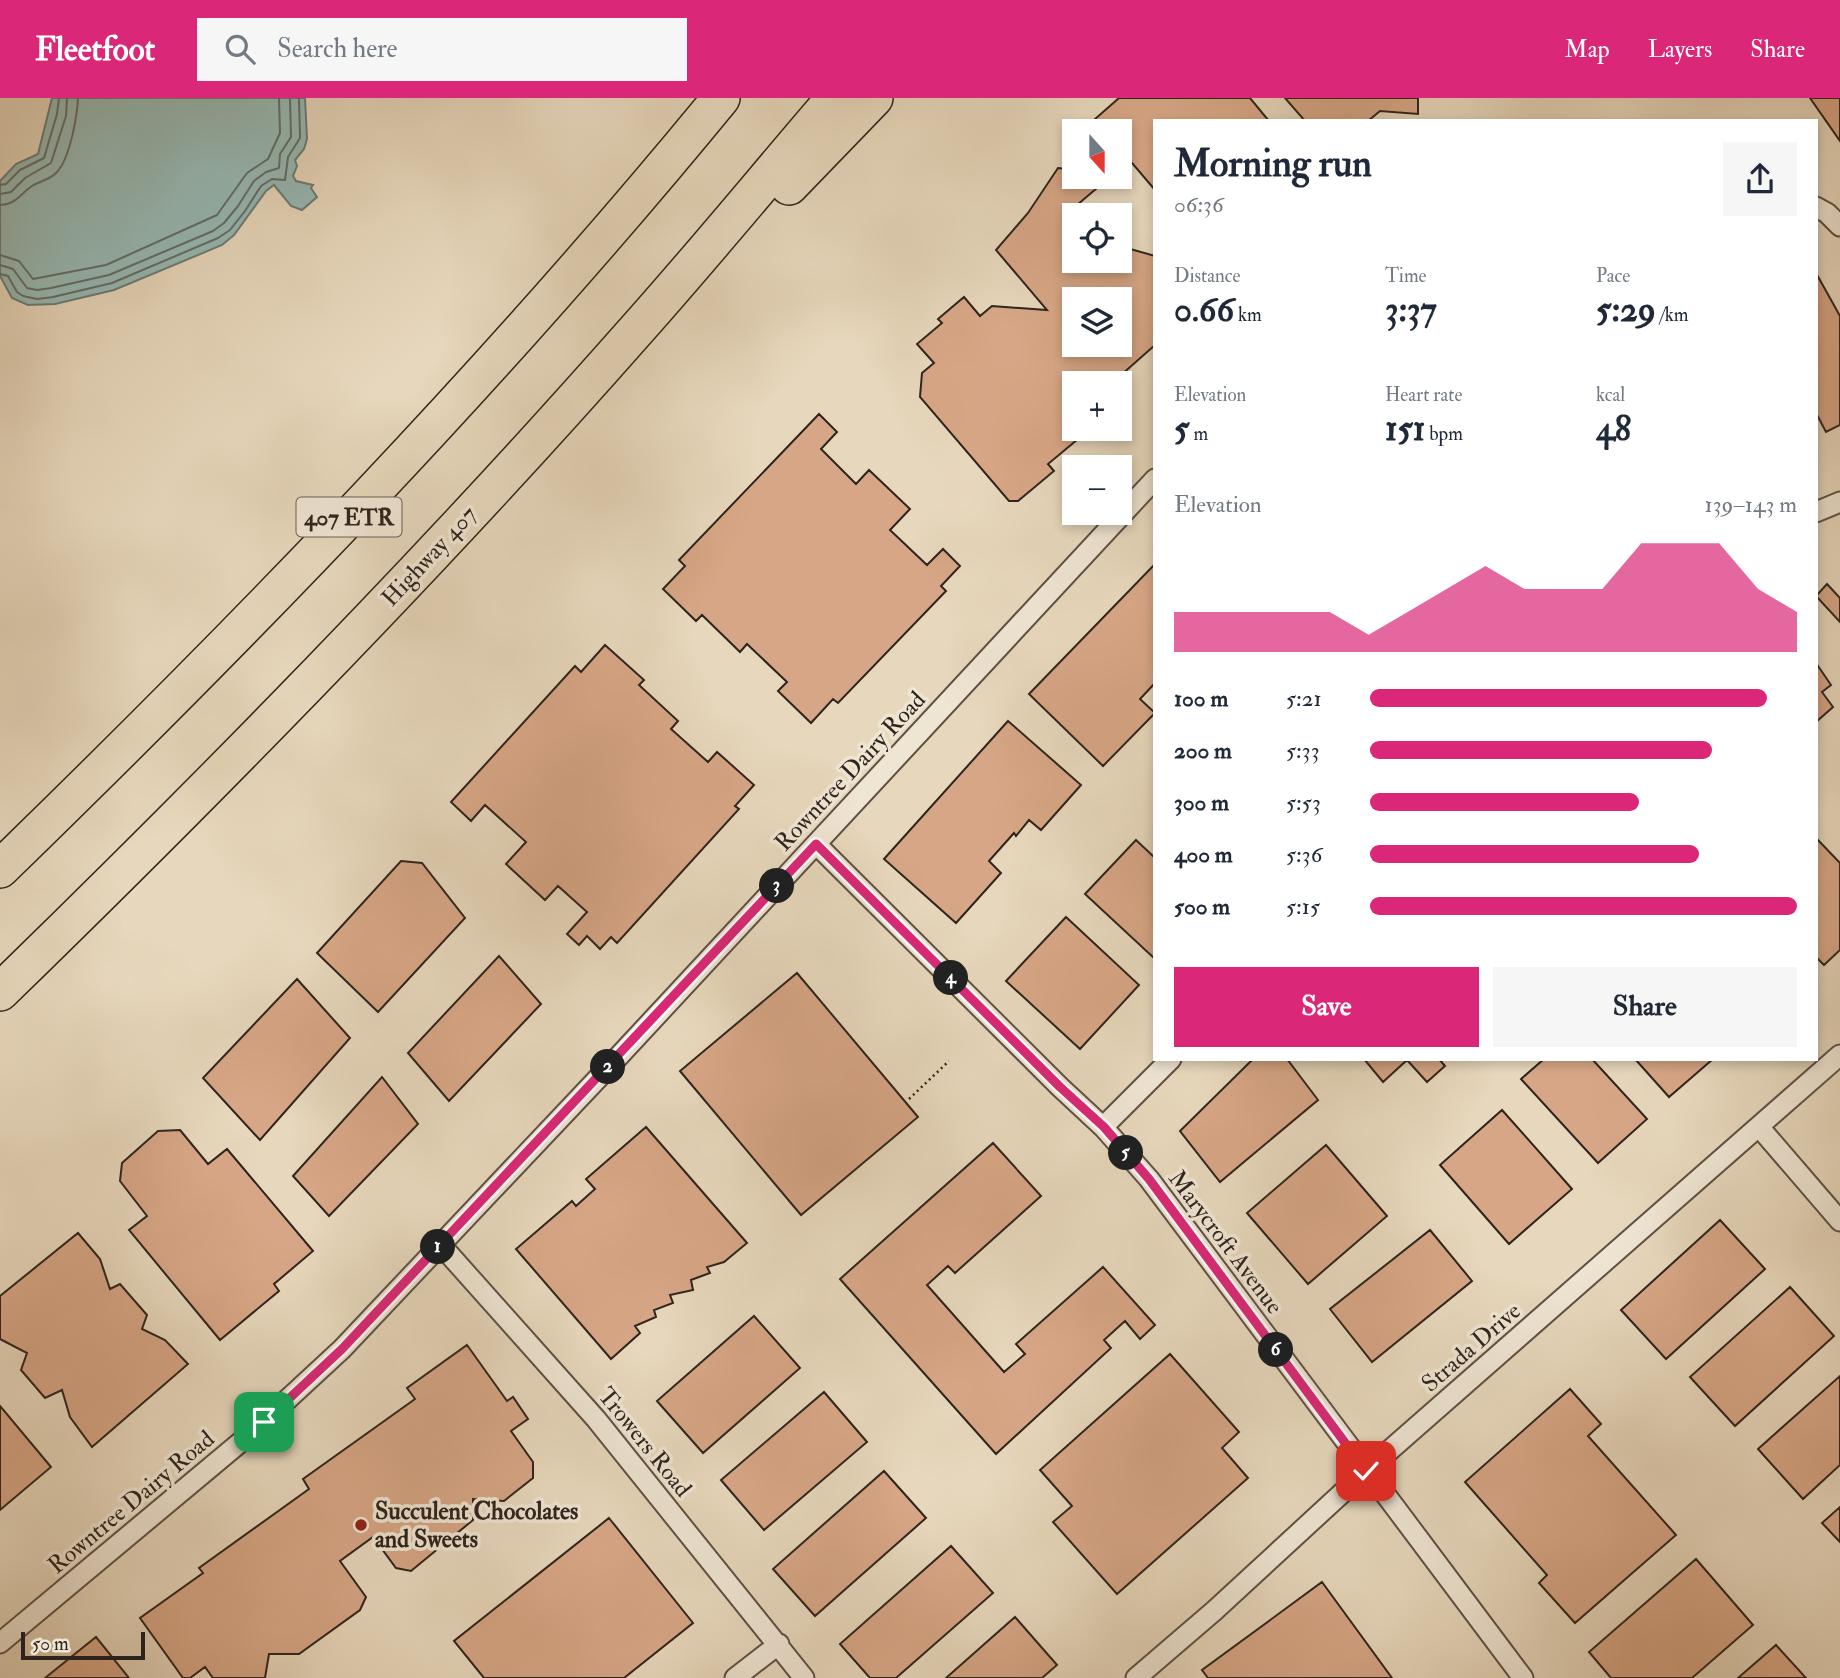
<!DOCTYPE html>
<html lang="en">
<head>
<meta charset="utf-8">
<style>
	:root { --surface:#fff; --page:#f6f6f7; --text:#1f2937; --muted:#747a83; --accent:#db2777 }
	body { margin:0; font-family:"IM FELL Double Pica",serif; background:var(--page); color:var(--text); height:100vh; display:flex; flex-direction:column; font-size:26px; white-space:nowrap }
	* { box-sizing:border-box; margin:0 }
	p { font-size:23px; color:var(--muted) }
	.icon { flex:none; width:38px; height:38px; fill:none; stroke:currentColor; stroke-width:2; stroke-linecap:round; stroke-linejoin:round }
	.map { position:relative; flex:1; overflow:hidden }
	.panel { position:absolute; left:1153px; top:21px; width:665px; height:942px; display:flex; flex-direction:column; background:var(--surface); border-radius:0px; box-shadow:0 4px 10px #0003 }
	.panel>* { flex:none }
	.needle { width:46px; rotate:159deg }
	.controls { position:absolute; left:1062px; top:21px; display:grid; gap:14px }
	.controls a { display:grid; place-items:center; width:70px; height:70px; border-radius:0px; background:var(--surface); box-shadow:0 4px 10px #0003; font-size:35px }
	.scale { position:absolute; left:21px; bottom:18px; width:124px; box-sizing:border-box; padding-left:7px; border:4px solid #2f241d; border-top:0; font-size:19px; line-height:24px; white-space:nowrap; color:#2f241d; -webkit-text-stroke:5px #efe5d3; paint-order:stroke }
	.pin { position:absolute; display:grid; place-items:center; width:60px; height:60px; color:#fff; margin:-30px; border-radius:14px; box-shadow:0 4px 10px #0006 }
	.km { position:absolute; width:35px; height:35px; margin:-18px; border-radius:50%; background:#222; color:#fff; font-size:19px; line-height:35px; text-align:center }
	.round { display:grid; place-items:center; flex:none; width:74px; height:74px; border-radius:0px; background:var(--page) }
	.head { display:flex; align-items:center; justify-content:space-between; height:119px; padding:0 21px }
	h1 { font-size:38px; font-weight:800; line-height:52px }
	.stats { display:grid; grid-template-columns:repeat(3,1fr); gap:10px; height:119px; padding:7px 21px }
	.stats div { display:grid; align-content:center }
	.stats b { font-size:35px; font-weight:800 }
	.stats small { font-size:19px; font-weight:400 }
	.stats p { font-size:19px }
	.chart { height:196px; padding:14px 21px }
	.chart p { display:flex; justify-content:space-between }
	.chart svg { width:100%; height:126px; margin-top:7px; fill:var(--accent); opacity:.7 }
	.cta { display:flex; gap:14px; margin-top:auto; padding:14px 21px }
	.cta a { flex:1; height:80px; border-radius:0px; background:var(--accent); color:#fff; font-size:28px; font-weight:800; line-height:80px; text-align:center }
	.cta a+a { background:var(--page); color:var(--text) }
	ul { padding:0 21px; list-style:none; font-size:23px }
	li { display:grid; grid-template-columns:112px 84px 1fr; align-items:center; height:52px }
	li i { height:18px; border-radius:9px; background:var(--accent) }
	header { display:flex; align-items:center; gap:42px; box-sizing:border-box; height:98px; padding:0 35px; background:var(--accent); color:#fff }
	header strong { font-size:33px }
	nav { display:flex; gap:38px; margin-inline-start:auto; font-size:24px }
	.search { width:490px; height:63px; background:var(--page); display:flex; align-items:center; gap:18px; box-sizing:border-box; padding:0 24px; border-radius:0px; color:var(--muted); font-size:26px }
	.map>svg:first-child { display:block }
	.water { fill:#97b9b4; stroke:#6d7d78; stroke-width:2 }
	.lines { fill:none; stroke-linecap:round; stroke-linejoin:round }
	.shore { stroke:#636e68; stroke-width:2 }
	.building { fill:#d7a686; stroke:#2f241d; stroke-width:2; fill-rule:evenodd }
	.minor-casing { stroke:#5d5145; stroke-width:23 }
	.motorway-casing { stroke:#2f241d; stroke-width:40 }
	.path { stroke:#2f241d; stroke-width:2.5; stroke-dasharray:2 3.5; stroke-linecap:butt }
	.minor { stroke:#efe5d3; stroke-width:19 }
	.motorway { stroke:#e7d7bc; stroke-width:37 }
	.route-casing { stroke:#fff; stroke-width:14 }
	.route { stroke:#db2777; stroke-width:9 }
	.poi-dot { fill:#8f2418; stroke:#efe5d3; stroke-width:2.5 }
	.labels { text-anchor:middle; stroke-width:7; stroke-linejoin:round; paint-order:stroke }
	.shield { fill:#efe5d3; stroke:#695e54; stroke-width:2 }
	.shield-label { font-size:23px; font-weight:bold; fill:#2f241d }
	.street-label { font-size:24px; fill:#2f241d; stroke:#efe5d3 }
	.poi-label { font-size:24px; font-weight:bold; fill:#2f241d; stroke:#efe5d3; text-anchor:start }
</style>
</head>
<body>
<header>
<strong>Fleetfoot</strong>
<div class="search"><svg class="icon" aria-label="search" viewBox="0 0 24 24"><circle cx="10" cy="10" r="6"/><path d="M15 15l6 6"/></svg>Search here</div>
<nav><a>Map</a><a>Layers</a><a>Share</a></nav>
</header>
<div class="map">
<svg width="1840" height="1580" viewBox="0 0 1840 1580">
	<rect width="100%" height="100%" fill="#e7d7bc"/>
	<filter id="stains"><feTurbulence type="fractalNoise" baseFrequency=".00286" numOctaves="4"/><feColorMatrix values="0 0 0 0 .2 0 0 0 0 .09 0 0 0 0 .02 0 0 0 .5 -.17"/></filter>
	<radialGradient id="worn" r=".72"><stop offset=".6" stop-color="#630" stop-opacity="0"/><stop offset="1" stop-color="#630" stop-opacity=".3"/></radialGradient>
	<path class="water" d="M52,0H305L307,41L304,51L295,62L297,68L293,78L296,83L313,87L311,90L317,99L302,112L291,108L274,87L266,93L234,137L222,147L114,192L55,206L28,207L12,200L0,178V83L16,66L38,56Z"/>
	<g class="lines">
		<path class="shore" d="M0,87L6,86L20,72L44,60L57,16L59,0
			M0,96L11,94L25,80L51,65L66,18L67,0
			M0,107C17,106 20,96 32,88C40,83 50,82 57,74C70,60 77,19 78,0
			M0,157L19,163L33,181L106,167L217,117L247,75L268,61L280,35L279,0
			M0,167L13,171L27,190L37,192L51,190L109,177L213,133L224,125L238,108L254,83L266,74L279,70L280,56L291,39L290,0
			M0,176L8,178L17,194L23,198L37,201L53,199L112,185L218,140L230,132L245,113L261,88L272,81L285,82L288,59L300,40L299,0"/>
	</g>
	<path class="building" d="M1119,0H1250L1269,23H1155V92L1120,51V33H1105L1095,21Z
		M1285,0H1418V16L1380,13L1368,23H1305Z
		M1810,0H1840V43Z
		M1058,70L1074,72V79H1110L1077,107L1101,114L1100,117H1074V163H1120V148L1155,158V247L1112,285H1074V331H1090L1048,366L1054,373L1018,403H1009L920,299L922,275L934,265L917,246L942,225L938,221L964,199L980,218L992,208L1047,212L996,152L1028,115ZM1074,201H1120V247H1074Z
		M1816,175L1840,218V327L1826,334L1816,315Z
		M819,316L837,334L821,351L856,386L869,372L910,411L890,432L927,467L943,451L960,468L941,488L946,493L838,605L833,601L811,625L778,593L787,584L747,546L740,554L702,517L696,523L663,491L685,468L679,462Z
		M1155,466V585L1140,601L1155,615L1103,668L1029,596Z
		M1827,486L1840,500V524L1816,498Z
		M605,547L644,582L639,587L678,623L671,631L708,664L717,654L754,687L735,708L739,711L617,845L611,839L600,851L587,838L579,847L567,836L587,814L558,788L545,802L506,766L526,744L485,707L471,723L451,704L575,568L581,574Z
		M1816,565L1831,587L1822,594L1833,609L1816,624Z
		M1008,623L1081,687L1041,732L1029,722L1016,738L1014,735L989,763L1001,775L956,825L884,761Z
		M1816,740L1840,765V852L1824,867L1816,859Z
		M1136,742L1155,760V861L1085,796Z
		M401,763L422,765L465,820L378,914L317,855Z
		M1066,819L1139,887L1080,951L1006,883Z
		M499,858L541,906L449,1003L408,955Z
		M797,875L918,1019L801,1117L680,973Z
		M297,881L350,940L260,1042L203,980Z
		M1253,961H1287L1318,1002L1220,1084L1180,1033Z
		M1364,961H1439L1445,968L1427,984L1407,962L1383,984Z
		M1544,961H1592L1647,1021L1598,1065L1521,981Z
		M1635,961H1713L1669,999Z
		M382,979L418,1026L329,1118L293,1078Z
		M1502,1012L1572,1091L1509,1146L1440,1067Z
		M646,1029L747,1145L724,1164L707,1169L710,1175L691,1182L693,1192L670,1197L673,1205L654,1212L656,1219L635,1228L640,1235L611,1261L516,1151L572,1103L576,1108L595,1091L586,1081Z
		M180,1032L208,1066L227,1051L313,1153L274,1186L279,1193L220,1242L129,1132L147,1118L120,1083L122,1065L158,1033Z
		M993,1045L1041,1098L955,1175L948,1168L927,1187L1004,1274L1025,1256L1016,1246L1103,1169L1155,1227L1140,1241L1125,1223L1104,1242L1111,1250L996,1356L840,1181Z
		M1326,1047L1387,1118L1308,1186L1247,1115Z
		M1720,1122L1765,1171L1666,1261L1621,1212Z
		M1430,1132L1472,1183L1372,1264L1330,1211Z
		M78,1135L100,1161L110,1191L120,1186L147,1217L142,1231L165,1242L188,1266L92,1349L70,1319L62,1292L45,1300L21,1272L27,1255L0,1241V1198Z
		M1790,1189L1834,1238L1735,1328L1690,1279Z
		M754,1218L800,1270L703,1355L657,1303Z
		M467,1247L507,1303L513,1299L528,1321L511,1333L533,1364V1380L504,1403L473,1401V1422L411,1473L396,1470L373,1439L340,1463L366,1499L360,1512L299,1556H269L265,1580H213L205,1569L190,1580H183L140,1520L203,1475L199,1470L309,1391L303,1381L415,1301L407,1290Z
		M1170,1256L1239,1334L1222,1350L1248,1380L1117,1496L1053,1424L1072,1408L1040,1372Z
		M1840,1278V1367L1803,1401L1758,1351Z
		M1570,1291L1601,1326L1588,1338L1676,1437L1575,1525L1539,1485L1547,1477L1465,1384Z
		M824,1294L867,1344L764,1432L721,1382Z
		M0,1308L51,1369L0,1412Z
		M884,1373L926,1420L815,1518L773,1471Z
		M1840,1409V1444L1822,1425Z
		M609,1420L693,1525L624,1580H484L454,1543Z
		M951,1448L993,1495L896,1580H870L840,1546Z
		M1696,1461L1753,1527L1692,1580H1611L1589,1554Z
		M1322,1484L1392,1580H1208L1202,1572Z
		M1015,1519L1057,1567L1042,1580H946Z
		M96,1539L129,1580H45Z
		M1776,1547L1806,1580H1738Z"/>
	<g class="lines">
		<defs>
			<path id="minor" d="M1816,109L1827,115L1840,128
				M1816,414L1840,404
				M816,746L1060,989L1103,1029L1149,1081L1523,1580
				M1103,1029L1171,961
				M1760,1030L1840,1123
				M440,1146L596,1321L804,1580
				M0,1545L249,1337L342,1251L619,958L1155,381
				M735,1580L779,1546
				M1136,1580L1214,1513L1366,1373L1840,957"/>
			<path id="motorway" d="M789,88L874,0
				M0,771C252,526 498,272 721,0
				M0,894C217,683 430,466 631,238C701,160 767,79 835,0"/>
		</defs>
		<use href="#minor" class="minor-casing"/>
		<use href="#motorway" class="motorway-casing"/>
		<path class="path" d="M909,1001L949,963"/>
		<use href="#minor" class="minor"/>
		<use href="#motorway" class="motorway"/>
	</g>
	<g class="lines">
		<defs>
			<path id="route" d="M264,1324L342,1251L816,746L1060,989L1104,1029L1149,1081L1366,1373"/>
		</defs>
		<use href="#route" class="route-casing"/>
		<use href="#route" class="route"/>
	</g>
	<circle class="poi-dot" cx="361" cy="1427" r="7"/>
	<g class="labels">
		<rect class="shield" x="296.5" y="399.5" width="105" height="39" rx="5"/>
		<g class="shield-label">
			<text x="349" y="427">407 ETR</text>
		</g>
		<g class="street-label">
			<text transform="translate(429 458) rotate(-47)" y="8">Highway 407</text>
			<text transform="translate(850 673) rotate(-47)" y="8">Rowntree Dairy Road</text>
			<text transform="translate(1226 1144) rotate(53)" y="8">Marycroft Avenue</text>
			<text transform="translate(1471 1249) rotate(-41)" y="8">Strada Drive</text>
			<text transform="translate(645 1344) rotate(51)" y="8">Trowers Road</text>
			<text transform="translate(131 1404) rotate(-40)" y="8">Rowntree Dairy Road</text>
		</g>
		<g class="poi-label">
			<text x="375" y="1421">Succulent Chocolates<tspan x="375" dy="28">and Sweets</tspan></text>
		</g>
	</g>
	<rect width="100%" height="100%" filter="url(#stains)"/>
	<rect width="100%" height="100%" fill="url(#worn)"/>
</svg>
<div class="controls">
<a><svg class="needle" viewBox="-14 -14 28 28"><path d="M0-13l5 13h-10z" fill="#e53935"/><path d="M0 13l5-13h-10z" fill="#747a83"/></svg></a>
<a><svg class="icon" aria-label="locate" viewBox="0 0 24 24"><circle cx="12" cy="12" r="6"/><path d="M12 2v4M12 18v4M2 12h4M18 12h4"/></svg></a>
<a><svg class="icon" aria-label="layers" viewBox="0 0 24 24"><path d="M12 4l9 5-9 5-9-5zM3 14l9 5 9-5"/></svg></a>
<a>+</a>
<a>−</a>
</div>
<div class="scale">50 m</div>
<div class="pin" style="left:264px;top:1324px;background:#1e9e55"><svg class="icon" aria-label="arrive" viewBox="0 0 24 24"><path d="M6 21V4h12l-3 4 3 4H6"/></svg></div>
<div class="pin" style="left:1366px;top:1373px;background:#d93025"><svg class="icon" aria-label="check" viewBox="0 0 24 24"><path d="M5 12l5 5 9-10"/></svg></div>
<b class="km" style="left:438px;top:1149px">1</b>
<b class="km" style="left:608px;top:969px">2</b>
<b class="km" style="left:777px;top:788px">3</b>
<b class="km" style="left:951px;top:880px">4</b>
<b class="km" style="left:1126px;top:1055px">5</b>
<b class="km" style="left:1276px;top:1252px">6</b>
<section class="panel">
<div class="head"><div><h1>Morning run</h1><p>06:36</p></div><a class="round"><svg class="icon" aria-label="share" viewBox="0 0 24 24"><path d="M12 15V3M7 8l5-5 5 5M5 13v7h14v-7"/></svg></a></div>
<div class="stats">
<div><p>Distance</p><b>0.66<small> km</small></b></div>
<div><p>Time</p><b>3:37</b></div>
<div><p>Pace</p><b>5:29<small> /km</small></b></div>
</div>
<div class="stats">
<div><p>Elevation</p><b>5<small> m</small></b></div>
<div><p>Heart rate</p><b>151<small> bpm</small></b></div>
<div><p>kcal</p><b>48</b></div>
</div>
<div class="chart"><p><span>Elevation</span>139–143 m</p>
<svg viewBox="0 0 160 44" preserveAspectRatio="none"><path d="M0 44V30L10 30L20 30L30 30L40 30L50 38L60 30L70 22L80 14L90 22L100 22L110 22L120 6L130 6L140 6L150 22L160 30V44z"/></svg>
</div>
<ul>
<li><b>100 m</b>5:21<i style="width:93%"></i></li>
<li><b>200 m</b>5:33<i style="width:80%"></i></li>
<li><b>300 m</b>5:53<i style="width:63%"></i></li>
<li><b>400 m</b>5:36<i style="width:77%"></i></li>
<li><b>500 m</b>5:15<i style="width:100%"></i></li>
</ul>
<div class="cta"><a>Save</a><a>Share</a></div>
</section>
</div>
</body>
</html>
